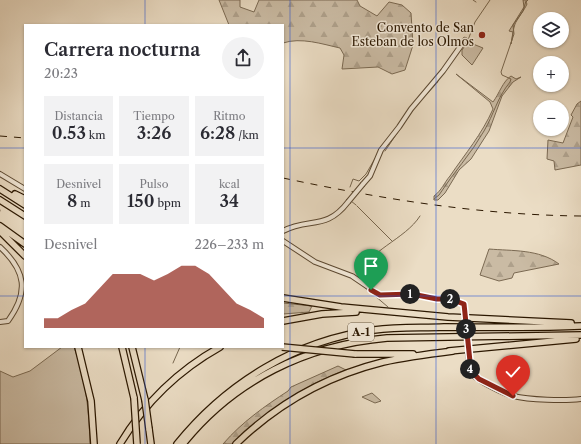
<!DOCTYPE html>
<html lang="es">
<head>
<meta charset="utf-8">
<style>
	:root { --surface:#fff; --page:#f2f2f3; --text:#2b2b33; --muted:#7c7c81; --accent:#8f2418 }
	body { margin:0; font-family:"Libre Caslon Text",serif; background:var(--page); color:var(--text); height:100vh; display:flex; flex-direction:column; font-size:15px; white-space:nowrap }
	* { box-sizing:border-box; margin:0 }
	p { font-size:13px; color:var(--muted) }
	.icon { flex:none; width:22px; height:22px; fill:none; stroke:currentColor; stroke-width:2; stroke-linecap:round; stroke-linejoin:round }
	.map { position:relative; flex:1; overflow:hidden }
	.panel { position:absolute; left:24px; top:24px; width:260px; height:324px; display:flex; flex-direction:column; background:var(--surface); border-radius:0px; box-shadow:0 1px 3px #0004 }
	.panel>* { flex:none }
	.fabs { position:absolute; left:533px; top:12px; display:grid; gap:8px }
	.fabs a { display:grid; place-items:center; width:36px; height:36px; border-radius:50%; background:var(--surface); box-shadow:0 1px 3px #0004; font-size:20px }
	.pin { position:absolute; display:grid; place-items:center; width:34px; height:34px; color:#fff; margin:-41px -17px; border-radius:50% 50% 50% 0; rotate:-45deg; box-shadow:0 0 4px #0007 }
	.pin .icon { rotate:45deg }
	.km { position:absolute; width:20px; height:20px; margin:-10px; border-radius:50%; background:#222; color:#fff; font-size:11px; line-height:20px; text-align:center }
	.round { display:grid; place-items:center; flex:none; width:42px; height:42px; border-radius:21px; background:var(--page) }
	.head { display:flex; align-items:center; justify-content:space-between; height:68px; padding:0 20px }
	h1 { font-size:18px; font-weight:600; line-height:30px }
	.stats { display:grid; grid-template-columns:repeat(3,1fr); gap:6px; height:68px; padding:4px 20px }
	.stats div { display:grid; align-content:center; border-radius:0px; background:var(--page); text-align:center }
	.stats b { font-size:17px; font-weight:600 }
	.stats small { font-size:11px; font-weight:400 }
	.stats p { font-size:11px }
	.chart { height:112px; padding:8px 20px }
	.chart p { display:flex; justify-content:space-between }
	.chart svg { width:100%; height:72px; margin-top:4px; fill:var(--accent); opacity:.7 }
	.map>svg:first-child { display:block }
	.green { fill:#cabba4; stroke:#7a6952 }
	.forest { fill:url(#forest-firs); stroke:#7a6952 }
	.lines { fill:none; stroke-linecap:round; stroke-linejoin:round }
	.stream { stroke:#77664e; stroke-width:1 }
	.minor-casing { stroke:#5b4831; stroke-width:6 }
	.highway-casing { stroke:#2b1700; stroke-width:8 }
	.minor { stroke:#f2e9d9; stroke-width:4 }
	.highway { stroke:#ebddc5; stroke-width:5.5 }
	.rail { stroke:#2b1700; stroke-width:1; stroke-dasharray:7 7; stroke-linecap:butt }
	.minor-bridge-casing { stroke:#5b4831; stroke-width:6; stroke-linecap:butt }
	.highway-bridge-casing { stroke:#2b1700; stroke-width:8; stroke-linecap:butt }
	.minor-bridge { stroke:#f2e9d9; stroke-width:4 }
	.highway-bridge { stroke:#ebddc5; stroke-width:5.5 }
	.route-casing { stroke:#fff; stroke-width:8 }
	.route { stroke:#8f2418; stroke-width:5 }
	.grid { fill:none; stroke:#1d4ed8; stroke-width:1; stroke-opacity:0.55 }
	.poi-dot { fill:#8f2418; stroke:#f2e9d9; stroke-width:1.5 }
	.labels { text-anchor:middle; stroke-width:3; stroke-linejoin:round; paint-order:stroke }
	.shield { fill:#f2e9d9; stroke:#675641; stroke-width:1 }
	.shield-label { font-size:11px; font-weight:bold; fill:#2b1700 }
	.poi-label { font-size:12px; fill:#2b1700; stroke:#f2e9d9; text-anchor:end }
</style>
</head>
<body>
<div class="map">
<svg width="581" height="444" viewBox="0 0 581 444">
	<defs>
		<pattern id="forest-firs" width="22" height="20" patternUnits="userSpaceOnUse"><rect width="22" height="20" fill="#cabba4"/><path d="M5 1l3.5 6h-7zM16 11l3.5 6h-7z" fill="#aea08b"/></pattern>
	</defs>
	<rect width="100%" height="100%" fill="#ebddc5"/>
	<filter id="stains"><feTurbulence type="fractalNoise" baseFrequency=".005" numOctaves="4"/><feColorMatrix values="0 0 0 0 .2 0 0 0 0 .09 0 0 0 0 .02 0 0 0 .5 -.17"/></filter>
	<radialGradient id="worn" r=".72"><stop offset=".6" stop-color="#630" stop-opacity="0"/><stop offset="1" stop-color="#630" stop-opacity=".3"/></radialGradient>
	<path class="green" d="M468,42L483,48L472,65L462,55V50Z
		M62,347H74C86,380 89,410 90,444H0V371L13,377L30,371Z
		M372,393L381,401L375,403L362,397Z"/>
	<path class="forest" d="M219,0H240V7L254,12L259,0H357L360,6L377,16L389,2L402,5L411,13L413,45L405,70L392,74L378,67L342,69L344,55L340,48C322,44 301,37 283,43V25H229Z
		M523,0H528L526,2L527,4C525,9 516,21 515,24C513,29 513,36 511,44L513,32L509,31L524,7Z
		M456,74L493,102C499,94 503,81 511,76L516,79L521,77L513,82L502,96L489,131L471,159L459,170L445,193L438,200H434V196C442,190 444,183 450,176C465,154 482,134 493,109L490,102Z
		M581,101V165L555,170L554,161L547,159L548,140L563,143L573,117L571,115L577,104Z
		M489,249C512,251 539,249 559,264L514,273L512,278L499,281L480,275Z
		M283,303L312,306L309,312L283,314Z
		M338,366L346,370C302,386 265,412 232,444H223C242,422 265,406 288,391L291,387Z"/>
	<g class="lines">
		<path class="stream" d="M473,0L476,2
			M468,40L475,22L490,0
			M462,47L467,42
			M437,83L440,77
			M423,98L436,84
			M385,151L413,110
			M350,187L353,179L359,181L366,174L377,155
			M434,199L439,195C453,173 471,154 484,131C494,114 497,98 510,82L511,79L502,75L501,72L514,34L513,25L523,11L526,1
			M351,201L356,205
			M357,206L392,241
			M0,211V210
			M358,278C367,250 405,240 420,216
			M361,284L388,307
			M173,363L180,347"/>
		<defs>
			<path id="minor" d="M0,174L25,189
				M363,184L370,176L381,150L399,127L411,109L443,71L465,40
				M283,231C309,217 326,231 348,202
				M283,241L315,262L352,276L380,295L413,294L437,299H450L464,304L465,311
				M0,247C26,271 29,292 8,321L0,322
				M469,362C470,366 470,371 472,374C478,381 504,394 513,396C529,400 565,401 581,399"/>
			<path id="highway" d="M0,189L25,205
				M15,194L25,199
				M0,200L25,216
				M0,226L25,244
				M0,231L25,256
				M283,298L341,307L448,317L571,323
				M283,321L322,314L356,312
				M78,347L91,401L94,444
				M122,347L134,398
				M132,347L145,400
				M449,351L576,339
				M355,354H413
				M149,429L151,444
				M120,444C144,404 179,370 220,347
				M177,444C226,383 296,340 374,330C398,327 421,328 444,327C490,327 535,328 581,326
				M183,444C234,380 307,345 387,338L581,335
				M236,444C277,404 327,376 383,362C406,357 429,354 453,351"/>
		</defs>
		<use href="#minor" class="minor-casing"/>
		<use href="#highway" class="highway-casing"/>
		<use href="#minor" class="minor"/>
		<use href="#highway" class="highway"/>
		<path class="rail" d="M0,136L25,138
			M283,178C382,199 480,215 581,216"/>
		<defs>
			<path id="minor-bridge" d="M348,202L363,184
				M465,311L469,362"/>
			<path id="highway-bridge" d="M282,347L355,354
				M134,398L137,444
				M145,400L149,429"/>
		</defs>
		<use href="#minor-bridge" class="minor-bridge-casing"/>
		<use href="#highway-bridge" class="highway-bridge-casing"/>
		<use href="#minor-bridge" class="minor-bridge"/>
		<use href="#highway-bridge" class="highway-bridge"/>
	</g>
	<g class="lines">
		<defs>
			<path id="route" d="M371,290L380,295L412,294L437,299H450L464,304L471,371L479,379L513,396"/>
		</defs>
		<use href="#route" class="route-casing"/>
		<use href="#route" class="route"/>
	</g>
	<path class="grid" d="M145,0V25M290,0V444M436,0V444M0,148H25M283,148H581M0,296H25M283,296H581M145,347V444"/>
	<circle class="poi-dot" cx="482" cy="35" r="4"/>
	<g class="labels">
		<rect class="shield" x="348" y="323" width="26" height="18" rx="3"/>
		<g class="shield-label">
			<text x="361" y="336">A-1</text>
		</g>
		<g class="poi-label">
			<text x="474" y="32">Convento de San<tspan x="474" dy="14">Esteban de los Olmos</tspan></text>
		</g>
	</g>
	<rect width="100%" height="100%" filter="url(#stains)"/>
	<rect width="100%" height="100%" fill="url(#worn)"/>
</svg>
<div class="fabs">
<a><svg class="icon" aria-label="layers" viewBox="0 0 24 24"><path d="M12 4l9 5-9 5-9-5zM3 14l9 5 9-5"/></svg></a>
<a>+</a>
<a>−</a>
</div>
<div class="pin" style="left:371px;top:290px;background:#1e9e55"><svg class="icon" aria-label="arrive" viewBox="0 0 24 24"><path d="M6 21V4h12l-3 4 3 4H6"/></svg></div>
<div class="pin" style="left:513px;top:396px;background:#d93025"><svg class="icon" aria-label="check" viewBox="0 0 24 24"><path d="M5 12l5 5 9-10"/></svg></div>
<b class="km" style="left:410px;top:294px">1</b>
<b class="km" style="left:450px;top:299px">2</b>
<b class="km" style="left:466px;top:329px">3</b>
<b class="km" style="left:470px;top:369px">4</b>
<section class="panel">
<div class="head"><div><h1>Carrera nocturna</h1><p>20:23</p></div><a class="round"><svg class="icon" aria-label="share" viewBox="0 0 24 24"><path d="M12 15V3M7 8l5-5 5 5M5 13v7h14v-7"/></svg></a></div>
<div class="stats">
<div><p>Distancia</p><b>0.53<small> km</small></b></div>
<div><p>Tiempo</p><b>3:26</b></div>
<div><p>Ritmo</p><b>6:28<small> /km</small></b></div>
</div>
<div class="stats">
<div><p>Desnivel</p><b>8<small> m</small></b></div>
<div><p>Pulso</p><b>150<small> bpm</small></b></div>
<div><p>kcal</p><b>34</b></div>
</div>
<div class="chart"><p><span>Desnivel</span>226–233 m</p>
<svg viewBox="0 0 160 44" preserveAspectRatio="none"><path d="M0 44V38L10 38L20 33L30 29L40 20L50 11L60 11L70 11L80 15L90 11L100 6L110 6L120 11L130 20L140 29L150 33L160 38V44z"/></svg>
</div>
</section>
</div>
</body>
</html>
